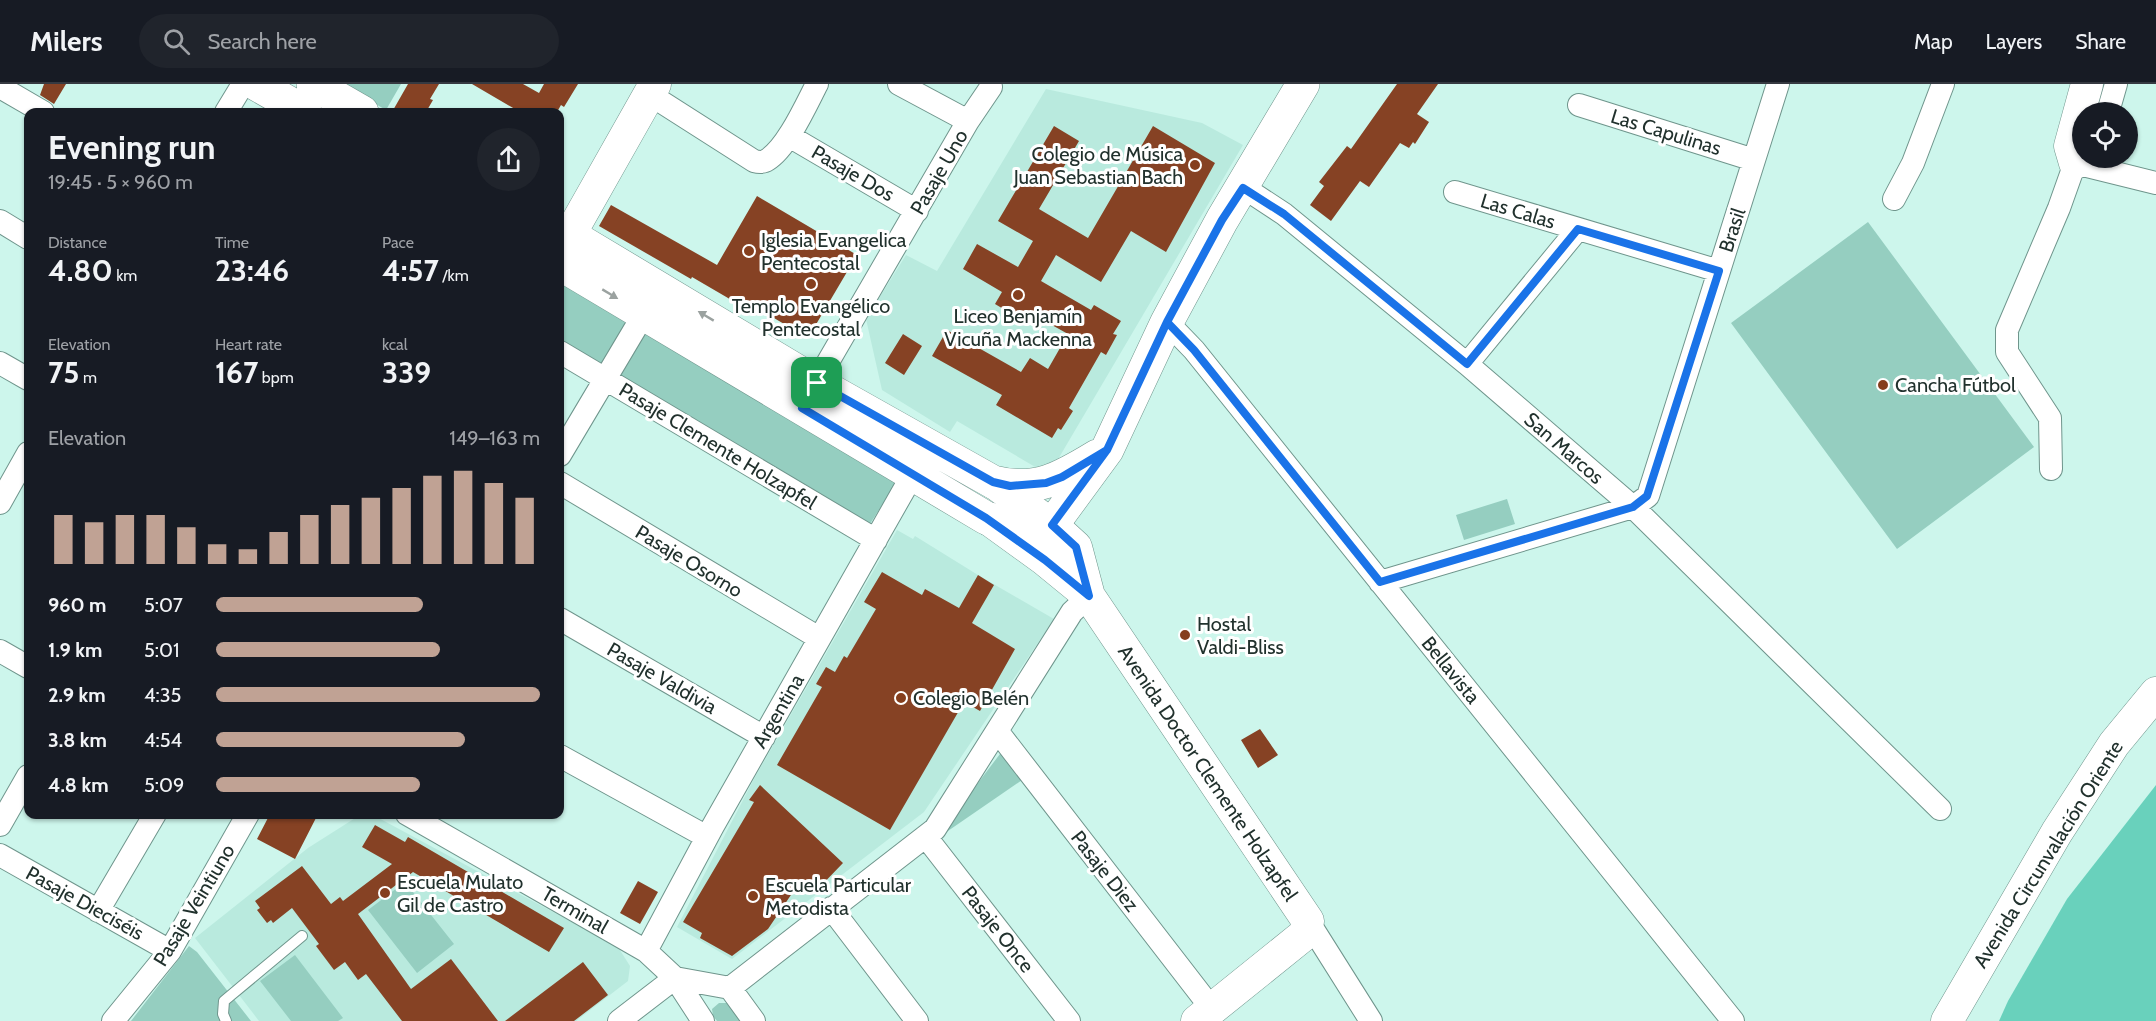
<!DOCTYPE html>
<html lang="en">
<head>
<meta charset="utf-8">
<style>
	:root { --surface:#171b24; --page:#20242c; --text:#f1f3f6; --muted:#9ea1a6; --line:#363941; --accent:#c0a294 }
	body { margin:0; font-family:Cabin,sans-serif; background:var(--page); color:var(--text); height:100vh; display:flex; flex-direction:column; font-size:22px; white-space:nowrap }
	* { box-sizing:border-box; margin:0 }
	p { font-size:20px; color:var(--muted) }
	.icon { flex:none; width:33px; height:33px; fill:none; stroke:currentColor; stroke-width:2; stroke-linecap:round; stroke-linejoin:round }
	.map { position:relative; flex:1; overflow:hidden }
	.details { position:absolute; left:24px; top:24px; width:540px; height:711px; display:flex; flex-direction:column; background:var(--surface); border-radius:12px; box-shadow:0 2px 4px #0004 }
	.details>* { flex:none }
	.controls { position:absolute; left:2072px; top:18px; display:grid; gap:12px }
	.controls a { display:grid; place-items:center; width:66px; height:66px; border-radius:50%; background:var(--surface); box-shadow:0 2px 4px #0004; font-size:30px }
	.pin { position:absolute; display:grid; place-items:center; width:51px; height:51px; color:#fff; margin:-26px; border-radius:12px; box-shadow:0 3px 9px #0006 }
	.round { display:grid; place-items:center; flex:none; width:63px; height:63px; border-radius:32px; background:var(--page) }
	.overview { display:flex; align-items:center; justify-content:space-between; height:102px; padding:0 24px }
	h1 { font-size:33px; font-weight:800; line-height:45px }
	.metrics { display:grid; grid-template-columns:repeat(3,1fr); gap:9px; height:102px; padding:6px 24px }
	.metrics div { display:grid; align-content:center }
	.metrics b { font-size:30px; font-weight:800 }
	.metrics small { font-size:16px; font-weight:400 }
	.metrics p { font-size:16px }
	.chart { height:168px; padding:12px 24px }
	.chart p { display:flex; justify-content:space-between }
	.chart svg { width:100%; height:108px; margin-top:6px; stroke:var(--accent); stroke-width:6 }
	ul { padding:0 24px; list-style:none; font-size:20px }
	li { display:grid; grid-template-columns:96px 72px 1fr; align-items:center; height:45px }
	li i { height:15px; border-radius:8px; background:var(--accent) }
	header { display:flex; align-items:center; gap:36px; box-sizing:border-box; height:84px; padding:0 30px; background:var(--surface); border-bottom:2px solid var(--line) }
	header strong { font-size:28px }
	nav { display:flex; gap:33px; margin-inline-start:auto; font-size:21px }
	.search { width:420px; height:54px; background:var(--page); display:flex; align-items:center; gap:15px; box-sizing:border-box; padding:0 21px; border-radius:33px; color:var(--muted); font-size:22px }
	.map>svg:first-child { display:block }
	.built { fill:#b9eade }
	.green { fill:#95cec0 }
	.forest { fill:#69d1bc }
	.building { fill:#864224 }
	.lines { fill:none; stroke-linecap:round; stroke-linejoin:round }
	.lane-casing { stroke:#6f958c; stroke-width:12 }
	.street-casing { stroke:#6f958c; stroke-width:24 }
	.secondary-casing { stroke:#6f958c; stroke-width:33 }
	.primary-casing { stroke:#6f958c; stroke-width:34 }
	.lane { stroke:#fff; stroke-width:10 }
	.street { stroke:#fff; stroke-width:22 }
	.secondary { stroke:#fff; stroke-width:32 }
	.primary { stroke:#fff; stroke-width:33 }
	.oneway { fill:#9ba2a0 }
	.route-casing { stroke:#fff; stroke-width:12 }
	.route { stroke:#1a73e8; stroke-width:8 }
	.poi-dot { fill:#853e1d; stroke:#fff; stroke-width:2 }
	.labels { text-anchor:middle; stroke-width:6; stroke-linejoin:round; paint-order:stroke }
	.street-label { font-size:20px; fill:#21312d; stroke:#fff }
	.poi-label { font-size:20px; fill:#21312d; stroke:#fff; text-anchor:start }
</style>
</head>
<body>
<header>
<strong>Milers</strong>
<div class="search"><svg class="icon" aria-label="search" viewBox="0 0 24 24"><circle cx="10" cy="10" r="6"/><path d="M15 15l6 6"/></svg>Search here</div>
<nav><a>Map</a><a>Layers</a><a>Share</a></nav>
</header>
<div class="map">
<svg width="2156" height="937" viewBox="0 0 2156 937">
	<rect width="100%" height="100%" fill="#cdf6ec"/>
	<path class="built" d="M1046,5L1202,39L1243,61L1057,377L1037,384L957,337L950,348L882,306L866,235L906,171L937,187Z
		M897,446L913,455L915,452L978,491L1054,535L924,728L732,875L677,843L755,693Z
		M360,731H373L618,863L630,882L628,897L576,937H259L195,854L308,764Z"/>
	<path class="green" d="M341,0H401L386,26Z
		M1868,138L2034,363L1897,465L1731,239Z
		M560,190L620,225L626,242L601,284L560,260Z
		M643,241L890,390L895,401L868,443L612,293Z
		M1507,415L1515,440L1464,456L1456,431Z
		M1003,666L1025,694L945,749L943,745Z
		M405,798L454,860L417,889L368,826Z
		M189,862L197,868L251,937H131Z
		M295,871L343,934L338,937H291L260,897Z
		M719,919H728L742,937H717L713,932L712,925Z"/>
	<path class="forest" d="M2156,701V937H1999L2008,917L2067,815Z"/>
	<path class="building" d="M44,0H66L54,20L40,11Z
		M408,0H439L430,15L433,16L426,28H392Z
		M472,0H523L539,9L544,0H578L564,23L561,21L557,28H520Z
		M1397,0H1438L1417,30L1429,38L1415,60L1413,58L1409,64L1400,59L1369,103L1360,97L1331,137L1310,121L1324,102L1319,98L1347,62L1351,65Z
		M1054,42L1079,57L1039,125L1088,154L1153,42L1215,79L1166,168L1131,147L1101,198L1056,171L1041,197L1091,226L1094,221L1121,237L1113,250L1117,251L1106,271L1101,268L1069,324L1073,327L1061,346L1058,344L1052,354L996,321L1002,311L932,272L947,246L1021,288L1030,274L1048,285L1068,250L1025,226L1020,235L995,220L1002,208L963,185L977,160L1018,183L1033,157L998,137Z
		M757,112L857,171L808,254L743,216L740,221L692,193L691,195L599,142L611,121L717,181Z
		M903,250L922,262L904,291L885,279Z
		M882,488L922,511L925,505L959,524L978,491L994,501L972,539L1015,565L980,627L964,618L890,746L777,681L822,603L816,600L826,583L835,588L844,572L847,574L876,525L864,518Z
		M1260,645L1278,671L1258,684L1241,656Z
		M760,701L843,779L815,808L799,799L768,845L732,872L700,854L702,849L683,838L754,718L749,716Z
		M270,730H318L295,775L257,755Z
		M375,741L405,758L408,753L564,844L549,868L413,788L358,830L411,905L451,875L498,937H402L366,890L358,896L345,878L334,886L316,862L319,860L292,824L273,839L271,836L267,839L257,826L260,824L255,817L302,782L331,820L340,813L343,817L392,780L362,763Z
		M638,797L658,808L640,840L620,829Z
		M583,878L608,911L574,937H505Z"/>
	<g class="lines">
		<defs>
			<path id="lane" d="M226,937L223,930L224,917L302,852"/>
			<path id="street" d="M899,0L968,37
				M0,3L43,28
				M649,10L754,77C758,78 763,79 767,76C787,64 806,21 817,0
				M1579,21L1754,76
				M226,28L243,0
				M2108,28L2116,0
				M789,52L917,127
				M1243,103L1284,130L1467,280L1633,423L1940,725
				M1455,108L1719,187
				M1894,115L1913,79L1943,0
				M0,137L28,154
				M1167,238L1194,266L1733,937
				M560,268L876,456
				M0,279L28,295
				M1467,280L1578,145
				M810,309L968,37L991,3
				M560,371L651,218
				M2051,385L2050,334L2007,268V246L2059,124L2075,79L2156,99
				M560,399L819,554
				M0,419L28,369
				M1380,498L1633,423L1648,412L1778,0
				M560,535L764,653
				M0,567L28,583
				M998,648L1212,925
				M560,672L707,753
				M407,730L646,867L675,894L703,937
				M0,741L28,692
				M926,753L1069,937
				M0,771L170,867
				M831,824L917,937
				M98,827L155,730
				M1308,837L1371,937
				M646,867L713,742L913,390
				M730,904L754,937
				M113,937L170,867L248,730
				M619,937L675,894L730,904L935,745L1072,528L1089,512"/>
			<path id="secondary" d="M2075,79L2070,62L2087,0
				M560,168L655,0
				M993,398L1052,441L1076,463L1089,512L1308,837L1305,850L1197,937
				M987,434L1045,476L1089,512
				M1947,937L2057,748L2114,660L2156,609"/>
			<path id="primary" d="M256,0L305,28
				M313,0L362,28
				M560,145L817,299L993,398C1036,409 1061,394 1097,372
				M560,180L986,434L1019,443L1052,441L1107,366L1167,238L1222,136L1303,0"/>
		</defs>
		<use href="#lane" class="lane-casing"/>
		<use href="#street" class="street-casing"/>
		<use href="#secondary" class="secondary-casing"/>
		<use href="#primary" class="primary-casing"/>
		<use href="#lane" class="lane"/>
		<use href="#street" class="street"/>
		<use href="#secondary" class="secondary"/>
		<use href="#primary" class="primary"/>
	</g>
	<defs><path id="oneway-solid" d="M-6-.8H1V-3.2L6.5 0L1 3.2V.8H-6Z" transform="scale(1.5)"/></defs>
	<g class="oneway">
		<use href="#oneway-solid" transform="translate(610 210) rotate(31)"/>
		<use href="#oneway-solid" transform="translate(706 232) rotate(-149)"/>
	</g>
	<g class="lines">
		<defs>
			<path id="route" d="M817,299L802,324L986,434L1045,476L1089,512L1076,463L1052,441L1107,366L1167,238L1222,136L1243,104L1284,130L1467,280L1578,145L1719,187L1647,412L1633,423L1380,498L1194,266L1167,238L1107,366L1062,393L1046,399L1010,402L993,398L817,299"/>
		</defs>
		<use href="#route" class="route-casing"/>
		<use href="#route" class="route"/>
	</g>
	<g class="poi-dot">
		<circle cx="1195" cy="81" r="6"/>
		<circle cx="749" cy="167" r="6"/>
		<circle cx="811" cy="200" r="6"/>
		<circle cx="1018" cy="211" r="6"/>
		<circle cx="1883" cy="301" r="6"/>
		<circle cx="1185" cy="551" r="6"/>
		<circle cx="901" cy="614" r="6"/>
		<circle cx="385" cy="809" r="6"/>
		<circle cx="753" cy="812" r="6"/>
	</g>
	<g class="labels">
		<g class="street-label">
			<text transform="translate(1666 48) rotate(17)" y="7">Las Capulinas</text>
			<text transform="translate(939 88) rotate(-60)" y="7">Pasaje Uno</text>
			<text transform="translate(853 89) rotate(30)" y="7">Pasaje Dos</text>
			<text transform="translate(1518 127) rotate(17)" y="7">Las Calas</text>
			<text transform="translate(1732 146) rotate(-72)" y="7">Brasil</text>
			<text transform="translate(718 362) rotate(31)" y="7">Pasaje Clemente Holzapfel</text>
			<text transform="translate(1564 364) rotate(41)" y="7">San Marcos</text>
			<text transform="translate(689 477) rotate(31)" y="7">Pasaje Osorno</text>
			<text transform="translate(1451 586) rotate(51)" y="7">Bellavista</text>
			<text transform="translate(662 594) rotate(30)" y="7">Pasaje Valdivia</text>
			<text transform="translate(778 627) rotate(-60)" y="7">Argentina</text>
			<text transform="translate(1208 689) rotate(56)" y="7">Avenida Doctor Clemente Holzapfel</text>
			<text transform="translate(2048 770) rotate(-58)" y="7">Avenida Circunvalación Oriente</text>
			<text transform="translate(1105 787) rotate(52)" y="7">Pasaje Diez</text>
			<text transform="translate(85 819) rotate(29)" y="7">Pasaje Dieciséis</text>
			<text transform="translate(194 821) rotate(-59)" y="7">Pasaje Veintiuno</text>
			<text transform="translate(575 826) rotate(30)" y="7">Terminal</text>
			<text transform="translate(998 845) rotate(52)" y="7">Pasaje Once</text>
		</g>
		<g class="poi-label">
			<text x="1183" y="77" text-anchor="end">Colegio de Música<tspan x="1183" dy="23">Juan Sebastian Bach</tspan></text>
			<text x="761" y="163">Iglesia Evangelica<tspan x="761" dy="23">Pentecostal</tspan></text>
			<text x="811" y="229" text-anchor="middle">Templo Evangélico<tspan x="811" dy="23">Pentecostal</tspan></text>
			<text x="1018" y="239" text-anchor="middle">Liceo Benjamín<tspan x="1018" dy="23">Vicuña Mackenna</tspan></text>
			<text x="1895" y="308">Cancha Fútbol</text>
			<text x="1197" y="547">Hostal<tspan x="1197" dy="23">Valdi-Bliss</tspan></text>
			<text x="913" y="621">Colegio Belén</text>
			<text x="397" y="805">Escuela Mulato<tspan x="397" dy="23">Gil de Castro</tspan></text>
			<text x="765" y="808">Escuela Particular<tspan x="765" dy="23">Metodista</tspan></text>
		</g>
	</g>
</svg>
<div class="controls">
<a><svg class="icon" aria-label="locate" viewBox="0 0 24 24"><circle cx="12" cy="12" r="6"/><path d="M12 2v4M12 18v4M2 12h4M18 12h4"/></svg></a>
</div>
<div class="pin" style="left:817px;top:299px;background:#1e9e55"><svg class="icon" aria-label="arrive" viewBox="0 0 24 24"><path d="M6 21V4h12l-3 4 3 4H6"/></svg></div>
<section class="details">
<div class="overview"><div><h1>Evening run</h1><p>19:45 · 5 × 960 m</p></div><a class="round"><svg class="icon" aria-label="share" viewBox="0 0 24 24"><path d="M12 15V3M7 8l5-5 5 5M5 13v7h14v-7"/></svg></a></div>
<div class="metrics">
<div><p>Distance</p><b>4.80<small> km</small></b></div>
<div><p>Time</p><b>23:46</b></div>
<div><p>Pace</p><b>4:57<small> /km</small></b></div>
</div>
<div class="metrics">
<div><p>Elevation</p><b>75<small> m</small></b></div>
<div><p>Heart rate</p><b>167<small> bpm</small></b></div>
<div><p>kcal</p><b>339</b></div>
</div>
<div class="chart"><p><span>Elevation</span>149–163 m</p>
<svg viewBox="0 0 160 44" preserveAspectRatio="none"><path d="M5 44V24M15 44V27M25 44V24M35 44V24M45 44V29M55 44V36M65 44V38M75 44V31M85 44V24M95 44V20M105 44V17M115 44V13M125 44V8M135 44V6M145 44V11M155 44V17"/></svg>
</div>
<ul>
<li><b>960 m</b>5:07<i style="width:64%"></i></li>
<li><b>1.9 km</b>5:01<i style="width:69%"></i></li>
<li><b>2.9 km</b>4:35<i style="width:100%"></i></li>
<li><b>3.8 km</b>4:54<i style="width:77%"></i></li>
<li><b>4.8 km</b>5:09<i style="width:63%"></i></li>
</ul>
</section>
</div>
</body>
</html>
